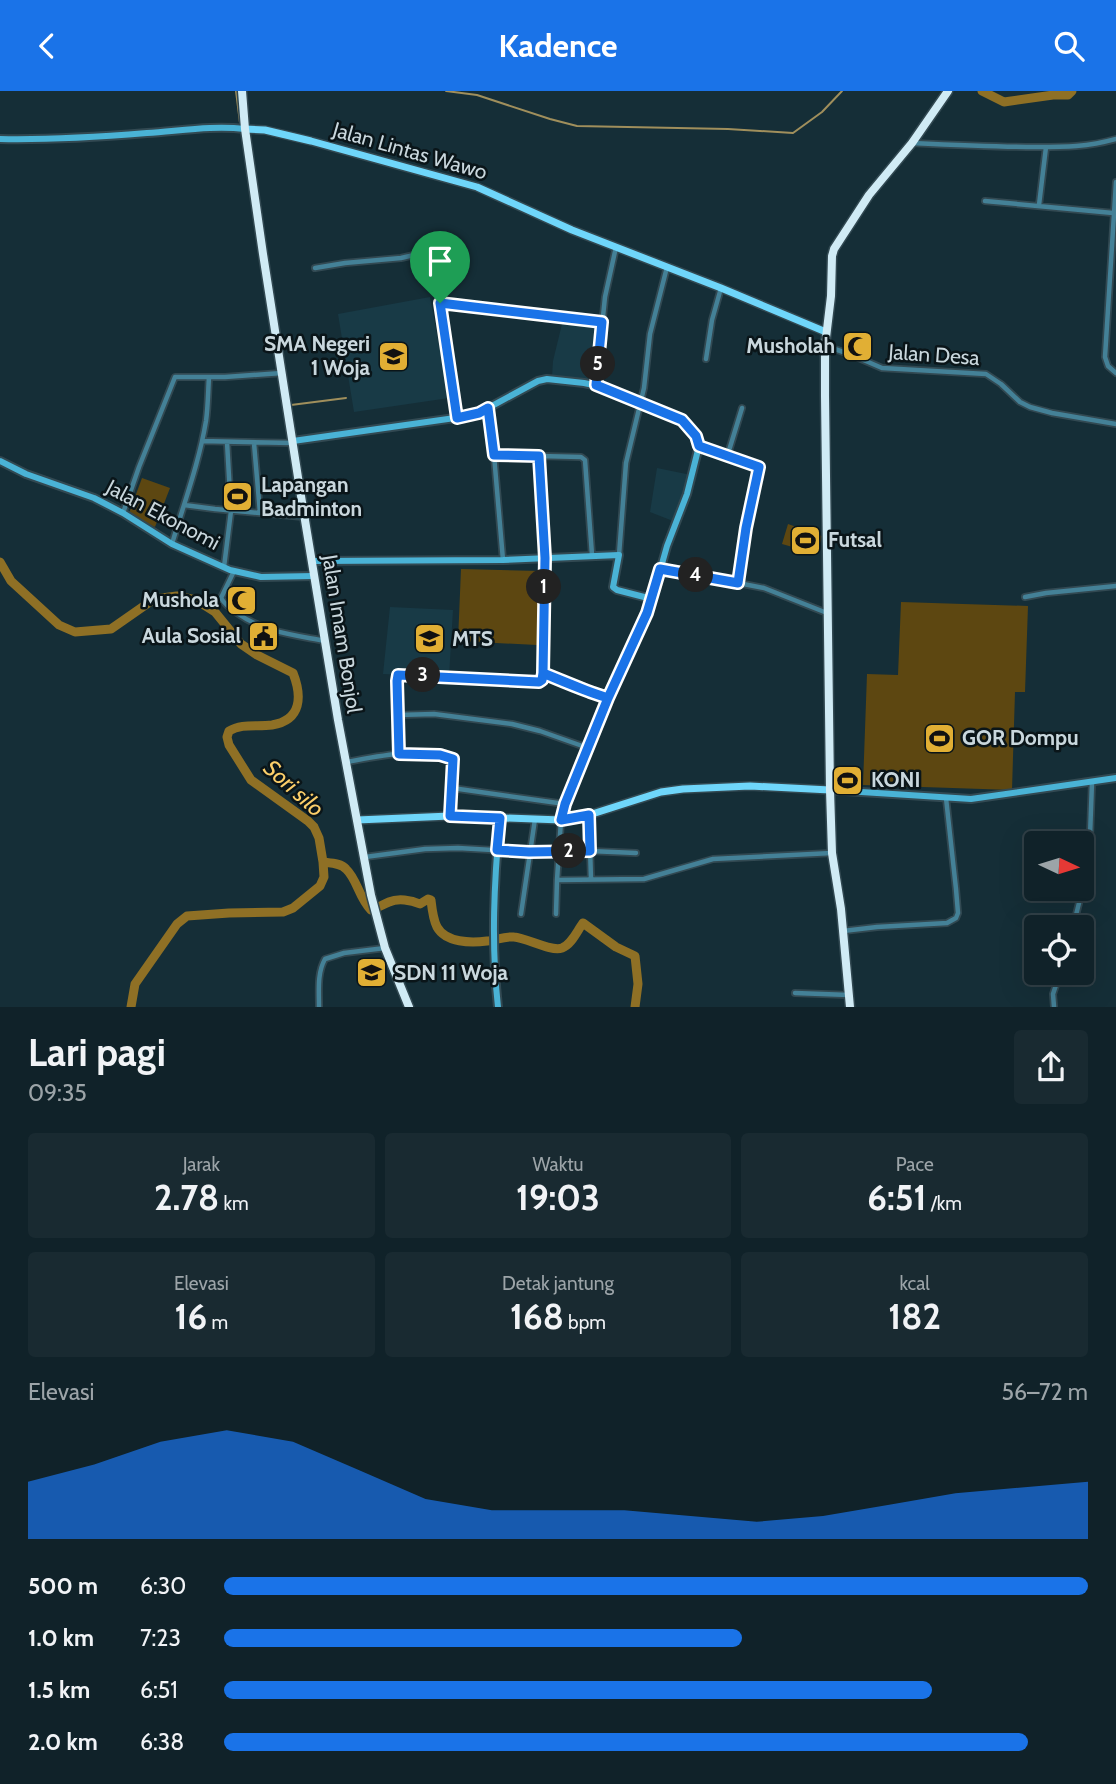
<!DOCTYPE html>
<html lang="id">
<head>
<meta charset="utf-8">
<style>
	:root { --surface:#102229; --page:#192a31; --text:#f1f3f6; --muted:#9ca4a8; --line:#303f46; --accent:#1a73e8 }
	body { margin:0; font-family:Cabin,sans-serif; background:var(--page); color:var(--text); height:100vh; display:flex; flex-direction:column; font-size:26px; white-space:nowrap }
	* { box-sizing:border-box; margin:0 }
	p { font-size:23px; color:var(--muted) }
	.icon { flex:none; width:38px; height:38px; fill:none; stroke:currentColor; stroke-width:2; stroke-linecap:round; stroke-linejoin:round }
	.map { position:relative; height:916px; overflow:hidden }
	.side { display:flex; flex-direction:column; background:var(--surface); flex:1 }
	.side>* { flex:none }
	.needle { width:46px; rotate:94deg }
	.buttons { position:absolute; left:1024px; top:740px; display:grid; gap:14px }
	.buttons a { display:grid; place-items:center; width:70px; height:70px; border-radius:7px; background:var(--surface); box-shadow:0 7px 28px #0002,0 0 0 2px var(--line); font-size:35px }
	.pin { position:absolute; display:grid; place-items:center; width:60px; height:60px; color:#fff; margin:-72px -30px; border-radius:50% 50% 50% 0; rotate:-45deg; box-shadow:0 0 7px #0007 }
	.pin .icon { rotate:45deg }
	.km { position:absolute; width:35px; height:35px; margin:-18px; border-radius:50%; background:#222; color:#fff; font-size:19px; line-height:35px; text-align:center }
	.round { display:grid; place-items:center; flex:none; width:74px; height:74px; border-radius:7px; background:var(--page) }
	.overview { display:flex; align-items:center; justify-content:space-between; height:119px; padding:0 28px }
	h1 { font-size:38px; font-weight:800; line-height:52px }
	.figures { display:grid; grid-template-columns:repeat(3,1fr); gap:10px; height:119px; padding:7px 28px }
	.figures div { display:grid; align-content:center; border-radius:7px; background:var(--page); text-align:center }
	.figures b { font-size:35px; font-weight:800 }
	.figures small { font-size:19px; font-weight:400 }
	.figures p { font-size:19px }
	.chart { height:196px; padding:14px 28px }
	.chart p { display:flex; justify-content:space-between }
	.chart svg { width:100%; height:126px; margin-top:7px; fill:var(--accent); opacity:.7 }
	ul { padding:0 28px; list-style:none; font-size:23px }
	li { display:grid; grid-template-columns:112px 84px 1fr; align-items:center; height:52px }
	li i { height:18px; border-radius:9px; background:var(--accent) }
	header { display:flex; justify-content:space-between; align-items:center; height:91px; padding:0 28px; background:var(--accent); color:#fff; font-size:32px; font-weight:800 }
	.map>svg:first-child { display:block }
	.built { fill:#183a46 }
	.green { fill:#5d4711 }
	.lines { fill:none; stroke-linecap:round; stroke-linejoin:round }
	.stream { stroke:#a08f5c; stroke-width:2 }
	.river { stroke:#8f7025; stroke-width:9 }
	.street-casing { stroke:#324952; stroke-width:8 }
	.secondary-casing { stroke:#324952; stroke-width:10 }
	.primary-casing { stroke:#324952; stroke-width:10 }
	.highway-casing { stroke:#324952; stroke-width:11 }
	.street { stroke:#448197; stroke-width:4.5 }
	.secondary { stroke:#4ab3d6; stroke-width:6 }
	.primary { stroke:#6fd6fa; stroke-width:7 }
	.highway { stroke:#d0ebf5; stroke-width:8 }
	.route-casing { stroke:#fff; stroke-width:14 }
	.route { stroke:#1a73e8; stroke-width:9 }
	.labels { text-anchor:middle; stroke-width:5; stroke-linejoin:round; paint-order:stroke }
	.street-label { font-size:21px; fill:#c9d7dd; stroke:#0a1519 }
	.poi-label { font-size:21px; font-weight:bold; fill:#c9d7dd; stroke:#0a1519; text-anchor:start }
	.water-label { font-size:23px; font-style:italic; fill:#fccf6a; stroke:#0a1519 }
</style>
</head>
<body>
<header><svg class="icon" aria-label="back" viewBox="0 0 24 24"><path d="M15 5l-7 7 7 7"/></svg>Kadence<svg class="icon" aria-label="search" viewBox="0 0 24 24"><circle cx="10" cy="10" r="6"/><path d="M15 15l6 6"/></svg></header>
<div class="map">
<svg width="1116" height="916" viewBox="0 0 1116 916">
	<rect width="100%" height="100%" fill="#152e37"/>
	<path class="built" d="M430,206L449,307L354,321L338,223Z
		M562,233L599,237L594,292L552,286L553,270Z
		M657,377L691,384L673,430L650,421Z
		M390,516L453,519L449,586L383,583Z"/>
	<path class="green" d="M142,387L170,397L155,436L128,425Z
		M788,433L822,445L817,463L782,453Z
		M461,478L539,480L537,554L458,550Z
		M901,511L1028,515L1025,601H1015L1012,699L863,694L867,583L898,584Z"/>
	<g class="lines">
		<path class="stream" d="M236,0L240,32
			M446,0L477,4L550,28L577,35L728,38L793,42L822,21L842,0
			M291,314L346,307"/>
		<path class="river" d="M982,0L1004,11L1053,4H1068L1072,0
			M0,471L11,490L59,534L75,541L111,538L154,508L177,505L196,509L215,521L241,553L257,564L293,582C302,605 302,629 272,634C257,636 242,632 229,640L227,646L229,654L251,689L308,730L314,736L319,747L323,771L324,786L320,795L293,817L283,821L229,822L187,825L177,833L135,893L131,916
			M323,771C331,772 341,772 346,778C357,788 359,807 371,819C378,817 382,814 389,811C398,807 411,809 420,813L428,808L431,809C432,818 433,828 437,836C446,852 471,852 487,850C496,849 505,845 514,846C527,847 551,861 562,857C572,853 577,840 583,832L616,856L635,865L638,893L635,916"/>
		<defs>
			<path id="street" d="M912,52C953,54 995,56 1036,56C1066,56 1087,56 1116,48
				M1116,91L1105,266L1108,275L1116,282
				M985,110L1113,122
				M1039,114L1046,56
				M315,177L345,172L401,167L427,161H435C440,170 437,183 438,194C443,238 451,282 457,326
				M440,212L602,231
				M826,255L852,264L882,277L986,283L1001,293L1020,311L1030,316L1052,322L1116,333
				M706,268L712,229L721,197
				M596,294L605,206L616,156
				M488,317L494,364L503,469
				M202,350L293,352
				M254,352L260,422
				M699,355L754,373L760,377L746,437L738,492L764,497L827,522
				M539,365L581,366L585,369L592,464
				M727,366L742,317
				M184,414L215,418L304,426
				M123,422L139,376L175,286H225L282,282
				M172,453C184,412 199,372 206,330C208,316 208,301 209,286
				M619,464L626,372L644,297L650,243L667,176
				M224,476L231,420L227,351
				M660,478L738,492
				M234,480L221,507C225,514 231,518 237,522C263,541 295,544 325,550
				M1025,506L1046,502L1116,495
				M543,582L590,601L608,607
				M398,624L434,623L512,633L540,640L588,657
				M399,663L397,590L399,583L537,591L541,590L543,587L545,467L539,365L494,364
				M347,671C377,665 423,656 452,668L454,675L450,725
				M452,697L565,713
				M589,725L591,788
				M561,729L557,789L644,788L713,768L832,762
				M365,766L425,758L458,757L529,761L590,760L636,762
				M521,823L535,728
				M556,823L557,789
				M1073,836L1089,772L1092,691
				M843,840L877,836L947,832L956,827L958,822L956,798L946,707
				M795,902L849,904
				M319,916C319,900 317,882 325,868L344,862L385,857
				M1054,916L1053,903L1060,882"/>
			<path id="secondary" d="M0,48C49,49 98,46 147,42C179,40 213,34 245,38
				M293,350L469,325L479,322L538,290L547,288L584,292L603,296L615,301L640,314L682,329L696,345L699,355L687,403L667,455L652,508L608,607L565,713L561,729
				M0,370L26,383L94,407L123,422L172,453L230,479L261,486L314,485
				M312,470L503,469L619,464L613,496L617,499L652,508
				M830,699L971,708L1116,687
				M498,916C491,853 494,791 500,727"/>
			<path id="primary" d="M245,38L265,39L311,50L477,96L572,139L721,197L826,241
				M357,729L450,725L561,729L589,724L661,701L683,698L750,695L830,699"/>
			<path id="highway" d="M242,0L245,38L263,163L300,399L338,629L371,804L385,857L409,916
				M850,916L841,818L832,762L830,699L825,305V255L831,205L832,165L834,158L869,104L912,52L948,0"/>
		</defs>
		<use href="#street" class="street-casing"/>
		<use href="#secondary" class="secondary-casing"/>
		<use href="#primary" class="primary-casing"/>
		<use href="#highway" class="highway-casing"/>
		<use href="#street" class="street"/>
		<use href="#secondary" class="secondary"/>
		<use href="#primary" class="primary"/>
		<use href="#highway" class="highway"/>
	</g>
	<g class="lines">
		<defs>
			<path id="route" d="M440,212L457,327L479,322L488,317L494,364L539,365L545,467L543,582L590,601L608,607L565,713L561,729L589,724L590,760L529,761L497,759L500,727L450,725L453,668L440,664L399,663L397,590L398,584L539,591L542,589L543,582C564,591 585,600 608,607L647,522L660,478L738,492L746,437L759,376L699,355L696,345L682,329L596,294L602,231L440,212"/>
		</defs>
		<use href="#route" class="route-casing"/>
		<use href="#route" class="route"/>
	</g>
	<defs>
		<symbol id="mosque-square" viewBox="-11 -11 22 22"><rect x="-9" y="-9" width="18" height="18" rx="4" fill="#e1af34" stroke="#0a1519"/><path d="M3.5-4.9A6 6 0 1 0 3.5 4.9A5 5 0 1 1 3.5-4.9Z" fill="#111"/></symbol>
		<symbol id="school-square" viewBox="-11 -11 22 22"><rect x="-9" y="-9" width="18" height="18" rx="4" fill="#e1af34" stroke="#0a1519"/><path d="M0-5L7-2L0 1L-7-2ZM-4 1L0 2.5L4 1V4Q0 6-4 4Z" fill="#111"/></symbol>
		<symbol id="stadium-square" viewBox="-11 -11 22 22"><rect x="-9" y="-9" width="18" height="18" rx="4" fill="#e1af34" stroke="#0a1519"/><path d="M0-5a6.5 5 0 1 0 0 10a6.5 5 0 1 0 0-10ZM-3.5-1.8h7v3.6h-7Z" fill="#111"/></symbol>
		<symbol id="civic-square" viewBox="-11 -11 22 22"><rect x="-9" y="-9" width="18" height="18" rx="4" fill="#e1af34" stroke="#0a1519"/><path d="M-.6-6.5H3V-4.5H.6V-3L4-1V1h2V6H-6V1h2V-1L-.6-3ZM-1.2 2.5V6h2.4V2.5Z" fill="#111"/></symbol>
	</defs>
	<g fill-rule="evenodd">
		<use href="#mosque-square" x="840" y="238" width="35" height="35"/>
		<use href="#school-square" x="376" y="248" width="35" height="35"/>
		<use href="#stadium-square" x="220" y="388" width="35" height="35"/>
		<use href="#stadium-square" x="788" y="432" width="35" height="35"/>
		<use href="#mosque-square" x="224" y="492" width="35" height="35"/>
		<use href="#civic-square" x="246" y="528" width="35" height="35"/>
		<use href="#school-square" x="412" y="530" width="35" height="35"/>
		<use href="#stadium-square" x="922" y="630" width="35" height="35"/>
		<use href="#stadium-square" x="830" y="672" width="35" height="35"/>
		<use href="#school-square" x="354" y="864" width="35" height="35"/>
	</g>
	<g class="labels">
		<g class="street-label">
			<text transform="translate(410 60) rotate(16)" y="7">Jalan Lintas Wawo</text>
			<text transform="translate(934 264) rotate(4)" y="7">Jalan Desa</text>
			<text transform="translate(163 424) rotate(28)" y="7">Jalan Ekonomi</text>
			<text transform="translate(342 543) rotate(81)" y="7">Jalan Imam Bonjol</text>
		</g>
		<g class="poi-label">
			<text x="370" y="260" text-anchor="end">SMA Negeri<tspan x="370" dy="24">1 Woja</tspan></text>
			<text x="835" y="262" text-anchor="end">Musholah</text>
			<text x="261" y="401">Lapangan<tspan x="261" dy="24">Badminton</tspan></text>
			<text x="828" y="456">Futsal</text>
			<text x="219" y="516" text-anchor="end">Mushola</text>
			<text x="241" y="552" text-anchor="end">Aula Sosial</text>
			<text x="452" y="555">MTS</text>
			<text x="962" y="654">GOR Dompu</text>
			<text x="871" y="696">KONI</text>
			<text x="394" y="889">SDN 11 Woja</text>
		</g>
		<g class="water-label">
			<text transform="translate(294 697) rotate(42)" y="8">Sori silo</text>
		</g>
	</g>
</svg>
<div class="buttons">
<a><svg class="needle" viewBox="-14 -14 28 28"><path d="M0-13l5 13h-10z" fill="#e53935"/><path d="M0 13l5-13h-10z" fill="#9ca4a8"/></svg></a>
<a><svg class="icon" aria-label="locate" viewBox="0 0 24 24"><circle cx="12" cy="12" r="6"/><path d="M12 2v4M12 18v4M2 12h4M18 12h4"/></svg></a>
</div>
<div class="pin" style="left:440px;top:212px;background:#1e9e55"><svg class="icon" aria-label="arrive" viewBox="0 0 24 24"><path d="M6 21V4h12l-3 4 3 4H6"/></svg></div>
<b class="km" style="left:544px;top:496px">1</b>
<b class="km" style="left:569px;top:760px">2</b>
<b class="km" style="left:423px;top:584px">3</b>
<b class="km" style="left:696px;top:484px">4</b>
<b class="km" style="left:598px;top:273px">5</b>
</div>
<section class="side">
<div class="overview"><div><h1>Lari pagi</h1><p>09:35</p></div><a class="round"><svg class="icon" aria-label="share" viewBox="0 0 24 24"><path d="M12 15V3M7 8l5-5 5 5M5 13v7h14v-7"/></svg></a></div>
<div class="figures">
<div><p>Jarak</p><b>2.78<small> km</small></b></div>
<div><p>Waktu</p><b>19:03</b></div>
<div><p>Pace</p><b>6:51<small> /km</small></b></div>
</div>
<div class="figures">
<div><p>Elevasi</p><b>16<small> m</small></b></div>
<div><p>Detak jantung</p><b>168<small> bpm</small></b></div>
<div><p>kcal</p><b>182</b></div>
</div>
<div class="chart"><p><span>Elevasi</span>56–72 m</p>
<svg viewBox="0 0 160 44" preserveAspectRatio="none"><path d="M0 44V24L10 18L20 10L30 6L40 10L50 20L60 30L70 34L80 34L90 34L100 36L110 38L120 36L130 32L140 28L150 26L160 24V44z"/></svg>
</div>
<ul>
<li><b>500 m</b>6:30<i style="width:100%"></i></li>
<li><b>1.0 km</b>7:23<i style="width:60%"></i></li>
<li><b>1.5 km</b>6:51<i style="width:82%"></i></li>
<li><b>2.0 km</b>6:38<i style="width:93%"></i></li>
</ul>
</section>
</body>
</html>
